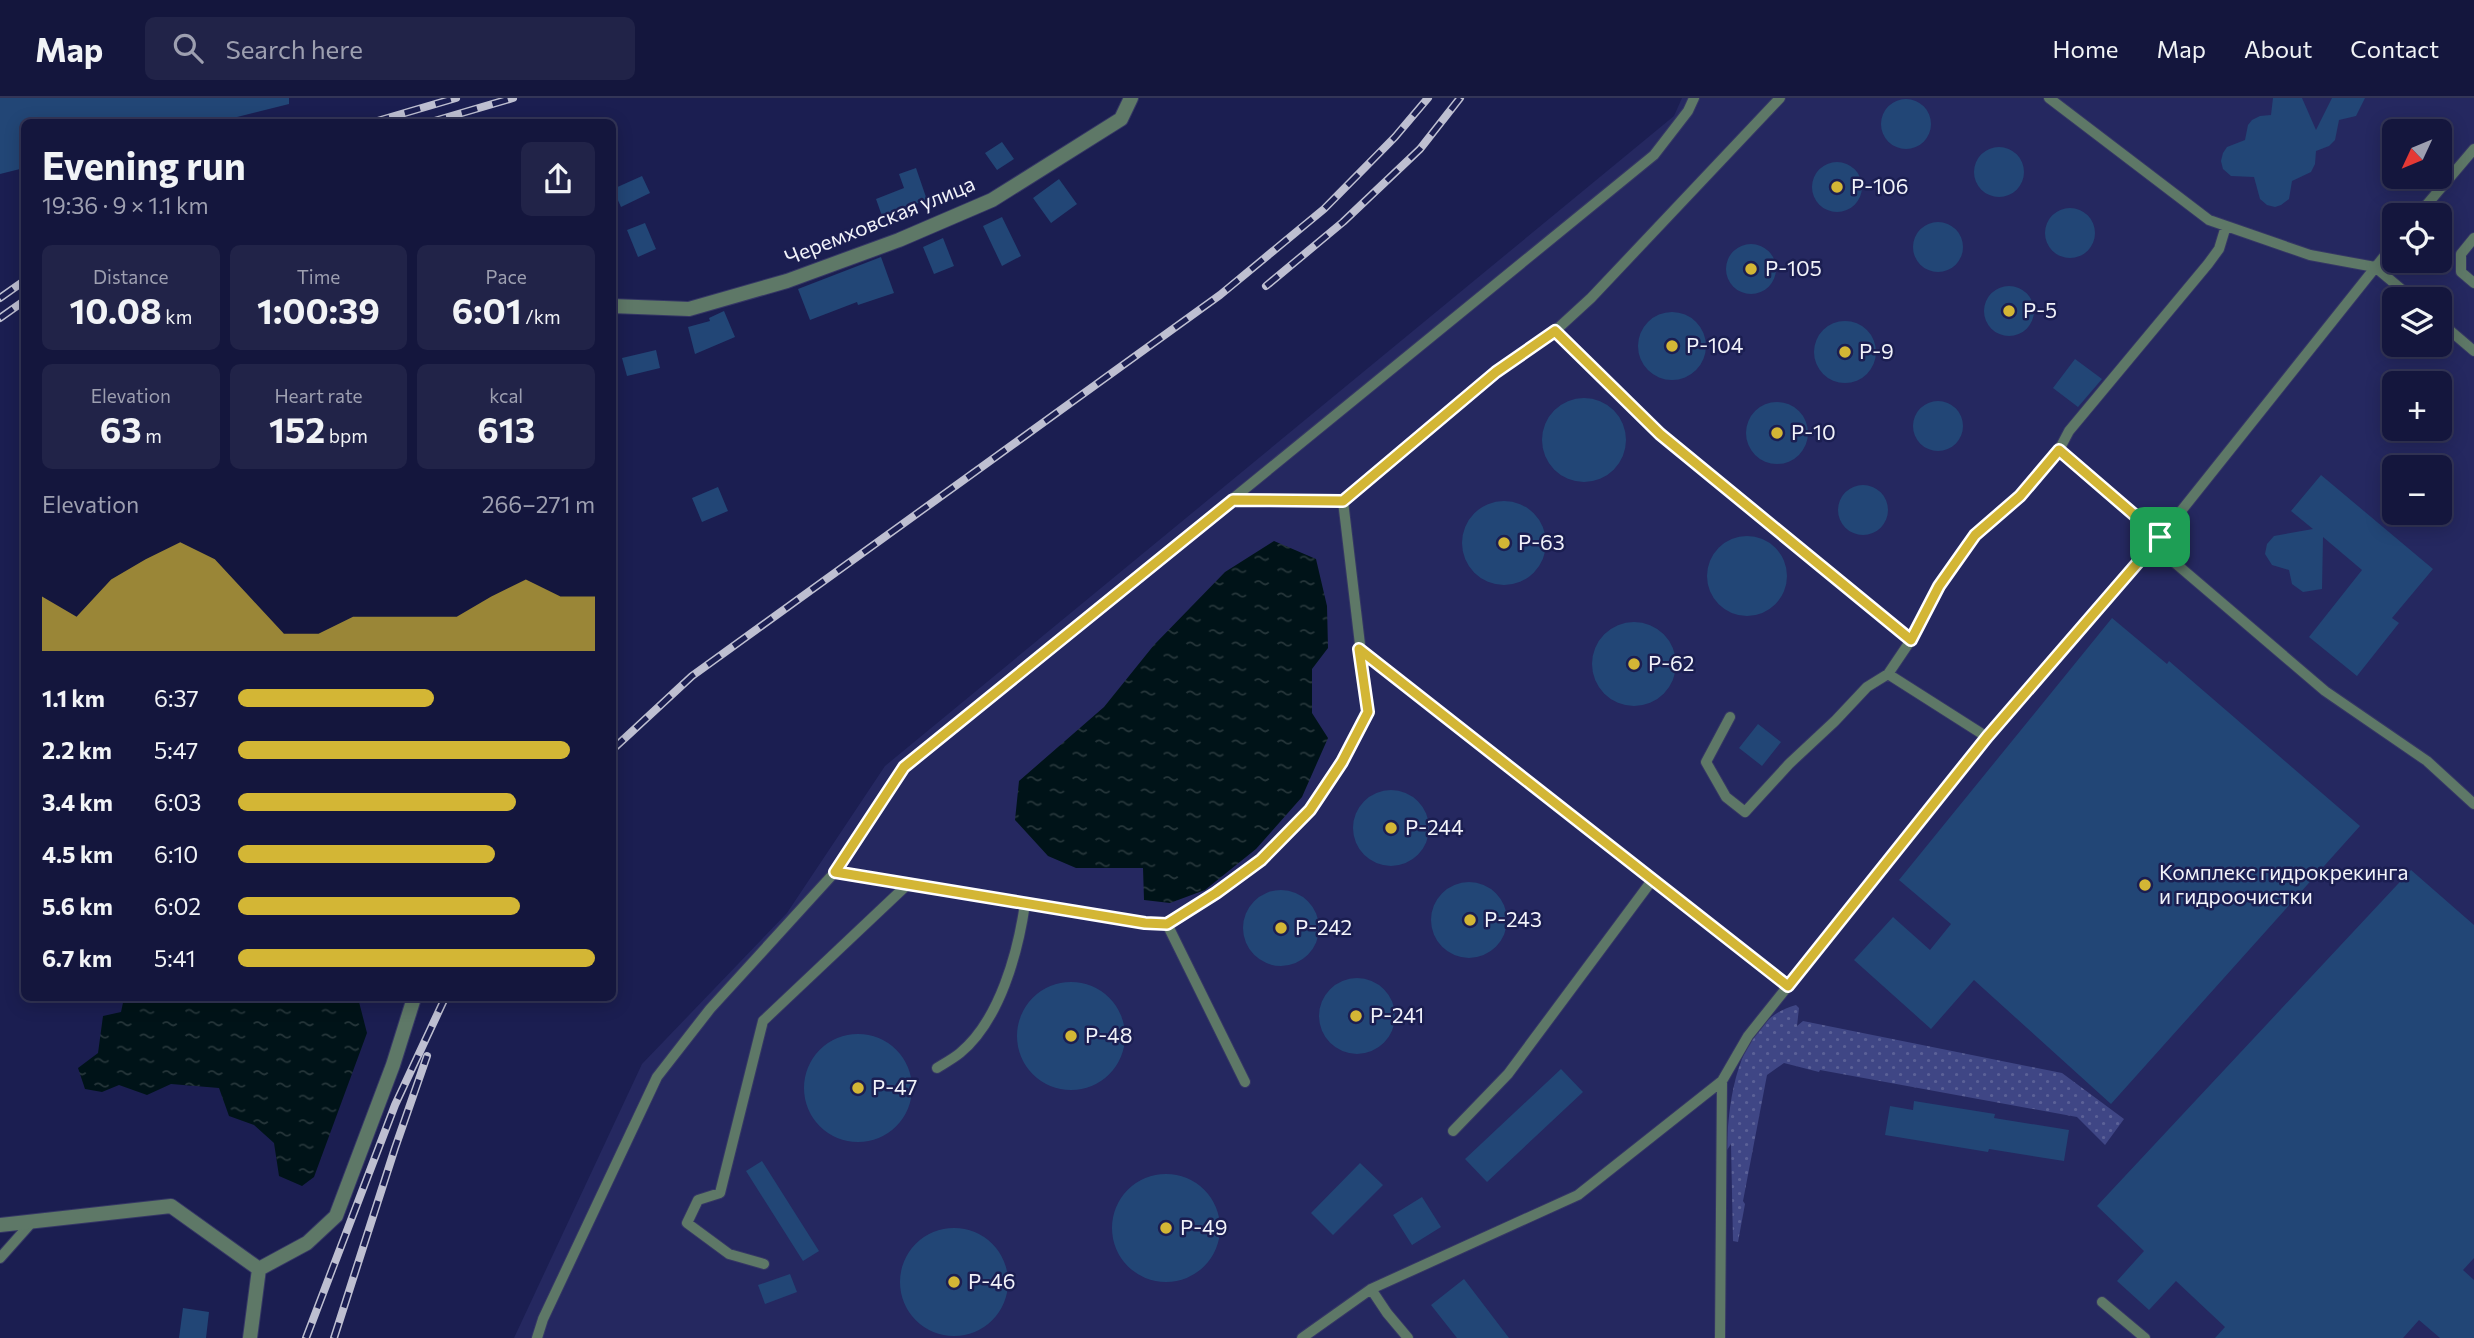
<!DOCTYPE html>
<html lang="en">
<head>
<meta charset="utf-8">
<style>
	:root { --surface:#14163d; --page:#212348; --text:#f1f3f6; --muted:#9d9fb0; --line:#333557; --accent:#d3b635 }
	body { margin:0; font-family:Commissioner,sans-serif; background:var(--page); color:var(--text); height:100vh; display:flex; flex-direction:column; font-size:26px; white-space:nowrap }
	* { box-sizing:border-box; margin:0 }
	p { font-size:23px; color:var(--muted) }
	.icon { flex:none; width:38px; height:38px; fill:none; stroke:currentColor; stroke-width:2; stroke-linecap:round; stroke-linejoin:round }
	.map { position:relative; flex:1; overflow:hidden }
	.sheet { position:absolute; left:21px; top:21px; width:595px; height:882px; display:flex; flex-direction:column; background:var(--surface); border-radius:10px; box-shadow:0 4px 18px #0003,0 0 0 2px var(--line) }
	.sheet>* { flex:none }
	.needle { width:46px; rotate:226deg }
	.controls { position:absolute; left:2382px; top:21px; display:grid; gap:14px }
	.controls a { display:grid; place-items:center; width:70px; height:70px; border-radius:10px; background:var(--surface); box-shadow:0 4px 18px #0003,0 0 0 2px var(--line); font-size:35px }
	.pin { position:absolute; display:grid; place-items:center; width:60px; height:60px; color:#fff; margin:-30px; border-radius:14px; box-shadow:0 4px 10px #0006 }
	.round { display:grid; place-items:center; flex:none; width:74px; height:74px; border-radius:10px; background:var(--page) }
	.headline { display:flex; align-items:center; justify-content:space-between; height:119px; padding:0 21px }
	h1 { font-size:38px; font-weight:700; line-height:52px }
	.metrics { display:grid; grid-template-columns:repeat(3,1fr); gap:10px; height:119px; padding:7px 21px }
	.metrics div { display:grid; align-content:center; border-radius:10px; background:var(--page); text-align:center }
	.metrics b { font-size:35px; font-weight:700 }
	.metrics small { font-size:19px; font-weight:400 }
	.metrics p { font-size:19px }
	.chart { height:196px; padding:14px 21px }
	.chart p { display:flex; justify-content:space-between }
	.chart svg { width:100%; height:126px; margin-top:7px; fill:var(--accent); opacity:.7 }
	ul { padding:0 21px; list-style:none; font-size:23px }
	li { display:grid; grid-template-columns:112px 84px 1fr; align-items:center; height:52px }
	li i { height:18px; border-radius:9px; background:var(--accent) }
	header { display:flex; align-items:center; gap:42px; box-sizing:border-box; height:98px; padding:0 35px; background:var(--surface); border-bottom:2px solid var(--line) }
	header strong { font-size:33px }
	nav { display:flex; gap:38px; margin-inline-start:auto; font-size:24px }
	.search { width:490px; height:63px; background:var(--page); display:flex; align-items:center; gap:18px; box-sizing:border-box; padding:0 24px; border-radius:10px; color:var(--muted); font-size:26px }
	.map>svg:first-child { display:block }
	.built { fill:#252860; fill-rule:evenodd }
	.grass { fill:url(#grass-dots) }
	.water { fill:url(#water-ripples) }
	.building { fill:#224676 }
	.lines { fill:none; stroke-linecap:round; stroke-linejoin:round }
	.lane-casing { stroke:#353765; stroke-width:12 }
	.street-casing { stroke:#353765; stroke-width:16 }
	.lane { stroke:#5e7867; stroke-width:10 }
	.street { stroke:#5e7867; stroke-width:14 }
	.rail-casing { stroke:#bebfd1; stroke-width:8 }
	.rail { stroke:#1b1e51; stroke-width:5; stroke-dasharray:16; stroke-linecap:butt }
	.route-casing { stroke:#fff; stroke-width:14 }
	.route { stroke:#d3b635; stroke-width:9 }
	.poi-dot { fill:#d3b635; stroke:#1b1e51; stroke-width:2.5 }
	.labels { text-anchor:middle; stroke-width:5; stroke-linejoin:round; paint-order:stroke }
	.poi-label { font-size:21px; fill:#f1f2f9; stroke:#1b1e51; text-anchor:start }
	.street-label { font-size:21px; fill:#f1f2f9; stroke:#1b1e51 }
</style>
</head>
<body>
<header>
<strong>Map</strong>
<div class="search"><svg class="icon" aria-label="search" viewBox="0 0 24 24"><circle cx="10" cy="10" r="6"/><path d="M15 15l6 6"/></svg>Search here</div>
<nav><a>Home</a><a>Map</a><a>About</a><a>Contact</a></nav>
</header>
<div class="map">
<svg width="2474" height="1240" viewBox="0 0 2474 1240">
	<defs>
		<pattern id="grass-dots" width="8" height="8" patternUnits="userSpaceOnUse" patternTransform="scale(1.75)"><rect width="8" height="8" fill="#3f4685"/><path d="M2 2h.1M6 6h.1" fill="none" stroke="#5b6197" stroke-width="1.8" stroke-linecap="round"/></pattern>
		<pattern id="water-ripples" width="26" height="14" patternUnits="userSpaceOnUse" patternTransform="scale(1.75)"><rect width="26" height="14" fill="#001318"/><path d="M2 4q2-2 4 0t4 0M15 11q2-2 4 0t4 0" fill="none" stroke="#26363a"/></pattern>
	</defs>
	<rect width="100%" height="100%" fill="#1b1e51"/>
	<path class="built" d="M1682,0H2474V1240H514L642,966L787,815L885,668L1674,18ZM2394,33H2440V79H2394ZM2394,117H2440V163H2394ZM2394,201H2440V247H2394ZM2394,285H2440V331H2394ZM2394,369H2440V415H2394Z"/>
	<path class="grass" d="M1796,907L1799,910L1797,928L1803,923L2062,975L2124,1021L2105,1047L2077,1019L1820,972L1819,974L1784,965L1767,977L1743,1103L1745,1106L1738,1144L1733,1143L1731,1046L1727,1052C1728,1001 1738,922 1796,907Z"/>
	<path class="water" d="M1274,443L1316,461L1327,508L1328,550L1312,571V615L1328,640L1302,699L1256,751L1205,792L1170,805L1144,802L1143,770H1076L1048,758L1015,722L1019,683L1104,609L1154,547L1225,474Z
		M124,900H358L367,935L314,1079L302,1088L279,1078L274,1045L254,1027L229,1018L219,990L171,986L147,997L119,987L102,994L85,991L78,970L98,955L103,918L121,914Z"/>
	<path class="building" d="M0,0H289V6L217,24H24V70L0,76Z
		M2273,0H2302L2316,32L2332,0H2365L2356,18L2339,22L2335,42L2329,48L2316,53L2315,66L2311,74L2292,83L2289,101L2281,107L2275,109L2267,107L2260,101L2254,79L2231,78L2223,71L2221,63L2223,55L2227,49L2245,42L2248,27L2252,22L2260,18L2271,17Z
		M1881 26a25 25 0 1 1 50 0a25 25 0 1 1-50 0Z
		M1002,44L1014,61L997,72L985,55Z
		M1974 74a25 25 0 1 1 50 0a25 25 0 1 1-50 0Z
		M1812 89a25 25 0 1 1 50 0a25 25 0 1 1-50 0Z
		M916,70L927,102L882,118L876,101L904,90L899,76Z
		M642,78L650,95L621,109L613,91Z
		M1059,81L1077,106L1051,125L1033,100Z
		M2045 135a25 25 0 1 1 50 0a25 25 0 1 1-50 0Z
		M1002,119L1021,158L1002,168L983,128Z
		M1913 149a25 25 0 1 1 50 0a25 25 0 1 1-50 0Z
		M645,125L656,151L638,159L627,132Z
		M943,140L954,168L934,176L923,149Z
		M1726 171a25 25 0 1 1 50 0a25 25 0 1 1-50 0Z
		M881,159L894,195L858,207L857,204L810,222L798,191Z
		M1984 213a25 25 0 1 1 50 0a25 25 0 1 1-50 0Z
		M724,213L735,239L695,256L688,229L710,223L709,220Z
		M1638 248a34 34 0 1 1 68 0a34 34 0 1 1-68 0Z
		M1814 254a31 31 0 1 1 62 0a31 31 0 1 1-62 0Z
		M656,252L660,270L627,278L622,260Z
		M2075,261L2102,281L2078,309L2053,290Z
		M1542 342a42 42 0 1 1 84 0a42 42 0 1 1-84 0Z
		M1913 328a25 25 0 1 1 50 0a25 25 0 1 1-50 0Z
		M1746 335a31 31 0 1 1 62 0a31 31 0 1 1-62 0Z
		M2321,377L2433,471L2392,520L2399,525L2357,578L2309,539L2362,472L2323,439L2322,491L2303,494L2292,486L2289,472L2272,467L2265,456L2267,446L2274,438L2313,431L2291,413Z
		M1838 412a25 25 0 1 1 50 0a25 25 0 1 1-50 0Z
		M718,389L728,413L702,424L692,400Z
		M1462 445a42 42 0 1 1 84 0a42 42 0 1 1-84 0Z
		M1707 478a40 40 0 1 1 80 0a40 40 0 1 1-80 0Z
		M2112,520L2167,566L2169,563L2360,728L2111,1006L1974,882L1931,931L1854,862L1893,819L1930,852L1951,826L1899,782Z
		M1592 566a42 42 0 1 1 84 0a42 42 0 1 1-84 0Z
		M1758,626L1781,644L1762,668L1739,650Z
		M1353 730a38 38 0 1 1 76 0a38 38 0 1 1-76 0Z
		M2411,772L2474,827V1160L2463,1172L2474,1182V1240H2440L2419,1222L2403,1240H2215L2225,1229L2176,1183L2149,1212L2117,1183L2144,1153L2097,1108Z
		M1431 822a38 38 0 1 1 76 0a38 38 0 1 1-76 0Z
		M1243 830a38 38 0 1 1 76 0a38 38 0 1 1-76 0Z
		M1319 918a38 38 0 1 1 76 0a38 38 0 1 1-76 0Z
		M1017 938a54 54 0 1 1 108 0a54 54 0 1 1-108 0Z
		M804 990a54 54 0 1 1 108 0a54 54 0 1 1-108 0Z
		M1561,971L1583,994L1487,1084L1465,1061Z
		M1914,1003L1995,1016L1994,1020L2069,1032L2064,1063L1989,1051L1988,1054L1885,1037L1890,1008L1913,1012Z
		M762,1063L819,1153L803,1163L746,1073Z
		M1360,1065L1383,1087L1333,1137L1311,1115Z
		M1112 1130a54 54 0 1 1 108 0a54 54 0 1 1-108 0Z
		M1422,1099L1441,1129L1412,1147L1393,1117Z
		M900 1184a54 54 0 1 1 108 0a54 54 0 1 1-108 0Z
		M790,1176L797,1194L765,1206L758,1187Z
		M1464,1181L1509,1240H1457L1431,1207Z
		M183,1210L209,1214L206,1240H179Z"/>
	<g class="lines">
		<defs>
			<path id="lane" d="M2049,0L2209,122L2310,157L2375,169L2413,201
				M2418,117L2474,51
				M2474,140L2461,156V174L2474,185
				M2440,224L2474,253
				M1555,233L1591,200L1780,0
				M2059,352L2160,439
				M1233,402L1343,403
				M2154,447L2325,593L2427,663L2474,706
				M1911,542L1939,488L1975,437L2020,398L2059,352L2069,333L2208,166L2219,151L2226,128
				M1359,551L1788,889
				M1730,619L1706,664L1726,699L1745,714L1789,666L1835,623L1867,589L1888,576
				M835,774L1145,825L1167,826L1216,795L1261,762L1310,712L1342,664L1368,614L1343,403L1496,274L1555,233L1660,336L1911,542L1888,576L1987,639
				M1167,826L1245,984
				M937,970C945,965 954,960 960,955C1000,922 1018,854 1025,806
				M1453,1033L1508,976L1653,781
				M0,1160L32,1124
				M764,1166L729,1156L687,1125L698,1102L720,1095L763,923L908,786
				M1371,1191L1387,1215L1408,1240
				M2102,1204L2145,1240
				M537,1240L543,1221L657,979L710,911L835,774L904,669L1654,57L1688,13L1694,0
				M1302,1240L1371,1191L1578,1097L1722,983
				M1720,1240L1722,983L1748,938L1987,639L2154,447L2394,146"/>
			<path id="street" d="M612,208L689,211L787,183L899,142L992,102L1121,21L1131,0
				M0,1127L171,1108L259,1171L250,1240
				M259,1171L307,1145L336,1118L393,967L414,900"/>
		</defs>
		<use href="#lane" class="lane-casing"/>
		<use href="#street" class="street-casing"/>
		<use href="#lane" class="lane"/>
		<use href="#street" class="street"/>
		<defs>
			<path id="rail" d="M374,24L456,0
				M431,24L513,0
				M1266,188L1343,124L1420,51L1460,0
				M0,200L24,183
				M0,220L24,203
				M612,652L692,578L1220,197L1324,111L1395,39L1428,0
				M306,1240L395,1007L445,900
				M334,1240L395,1050L427,958"/>
		</defs>
		<use href="#rail" class="rail-casing"/>
		<use href="#rail" class="rail"/>
	</g>
	<g class="lines">
		<defs>
			<path id="route" d="M1555,233L1660,336L1911,542L1939,488L1975,437L2020,398L2059,352L2160,439L1987,639L1788,888L1359,551L1368,614L1342,664L1310,712L1261,762L1216,795L1167,826L1145,825L835,774L904,669L1233,402L1343,403L1496,274Z"/>
		</defs>
		<use href="#route" class="route-casing"/>
		<use href="#route" class="route"/>
	</g>
	<g class="poi-dot">
		<circle cx="1837" cy="89" r="7"/>
		<circle cx="1751" cy="171" r="7"/>
		<circle cx="2009" cy="213" r="7"/>
		<circle cx="1672" cy="248" r="7"/>
		<circle cx="1845" cy="254" r="7"/>
		<circle cx="1777" cy="335" r="7"/>
		<circle cx="1504" cy="445" r="7"/>
		<circle cx="1634" cy="566" r="7"/>
		<circle cx="1391" cy="730" r="7"/>
		<circle cx="2145" cy="787" r="7"/>
		<circle cx="1470" cy="822" r="7"/>
		<circle cx="1281" cy="830" r="7"/>
		<circle cx="1356" cy="918" r="7"/>
		<circle cx="1071" cy="938" r="7"/>
		<circle cx="858" cy="990" r="7"/>
		<circle cx="1166" cy="1130" r="7"/>
		<circle cx="954" cy="1184" r="7"/>
	</g>
	<g class="labels">
		<g class="poi-label">
			<text x="1851" y="96">Р-106</text>
			<text x="1765" y="178">Р-105</text>
			<text x="2023" y="220">Р-5</text>
			<text x="1686" y="255">Р-104</text>
			<text x="1859" y="261">Р-9</text>
			<text x="1791" y="342">Р-10</text>
			<text x="1518" y="452">Р-63</text>
			<text x="1648" y="573">Р-62</text>
			<text x="1405" y="737">Р-244</text>
			<text x="2159" y="782">Комплекс гидрокрекинга<tspan x="2159" dy="24">и гидроочистки</tspan></text>
			<text x="1484" y="829">Р-243</text>
			<text x="1295" y="837">Р-242</text>
			<text x="1370" y="925">Р-241</text>
			<text x="1085" y="945">Р-48</text>
			<text x="872" y="997">Р-47</text>
			<text x="1180" y="1137">Р-49</text>
			<text x="968" y="1191">Р-46</text>
		</g>
		<g class="street-label">
			<text transform="translate(880 123) rotate(-22)" y="7">Черемховская улица</text>
		</g>
	</g>
</svg>
<div class="controls">
<a><svg class="needle" viewBox="-14 -14 28 28"><path d="M0-13l5 13h-10z" fill="#e53935"/><path d="M0 13l5-13h-10z" fill="#9d9fb0"/></svg></a>
<a><svg class="icon" aria-label="locate" viewBox="0 0 24 24"><circle cx="12" cy="12" r="6"/><path d="M12 2v4M12 18v4M2 12h4M18 12h4"/></svg></a>
<a><svg class="icon" aria-label="layers" viewBox="0 0 24 24"><path d="M12 4l9 5-9 5-9-5zM3 14l9 5 9-5"/></svg></a>
<a>+</a>
<a>−</a>
</div>
<div class="pin" style="left:2160px;top:439px;background:#1e9e55"><svg class="icon" aria-label="arrive" viewBox="0 0 24 24"><path d="M6 21V4h12l-3 4 3 4H6"/></svg></div>
<section class="sheet">
<div class="headline"><div><h1>Evening run</h1><p>19:36 · 9 × 1.1 km</p></div><a class="round"><svg class="icon" aria-label="share" viewBox="0 0 24 24"><path d="M12 15V3M7 8l5-5 5 5M5 13v7h14v-7"/></svg></a></div>
<div class="metrics">
<div><p>Distance</p><b>10.08<small> km</small></b></div>
<div><p>Time</p><b>1:00:39</b></div>
<div><p>Pace</p><b>6:01<small> /km</small></b></div>
</div>
<div class="metrics">
<div><p>Elevation</p><b>63<small> m</small></b></div>
<div><p>Heart rate</p><b>152<small> bpm</small></b></div>
<div><p>kcal</p><b>613</b></div>
</div>
<div class="chart"><p><span>Elevation</span>266–271 m</p>
<svg viewBox="0 0 160 44" preserveAspectRatio="none"><path d="M0 44V25L10 32L20 19L30 12L40 6L50 12L60 25L70 38L80 38L90 32L100 32L110 32L120 32L130 25L140 19L150 25L160 25V44z"/></svg>
</div>
<ul>
<li><b>1.1 km</b>6:37<i style="width:55%"></i></li>
<li><b>2.2 km</b>5:47<i style="width:93%"></i></li>
<li><b>3.4 km</b>6:03<i style="width:78%"></i></li>
<li><b>4.5 km</b>6:10<i style="width:72%"></i></li>
<li><b>5.6 km</b>6:02<i style="width:79%"></i></li>
<li><b>6.7 km</b>5:41<i style="width:100%"></i></li>
</ul>
</section>
</div>
</body>
</html>
